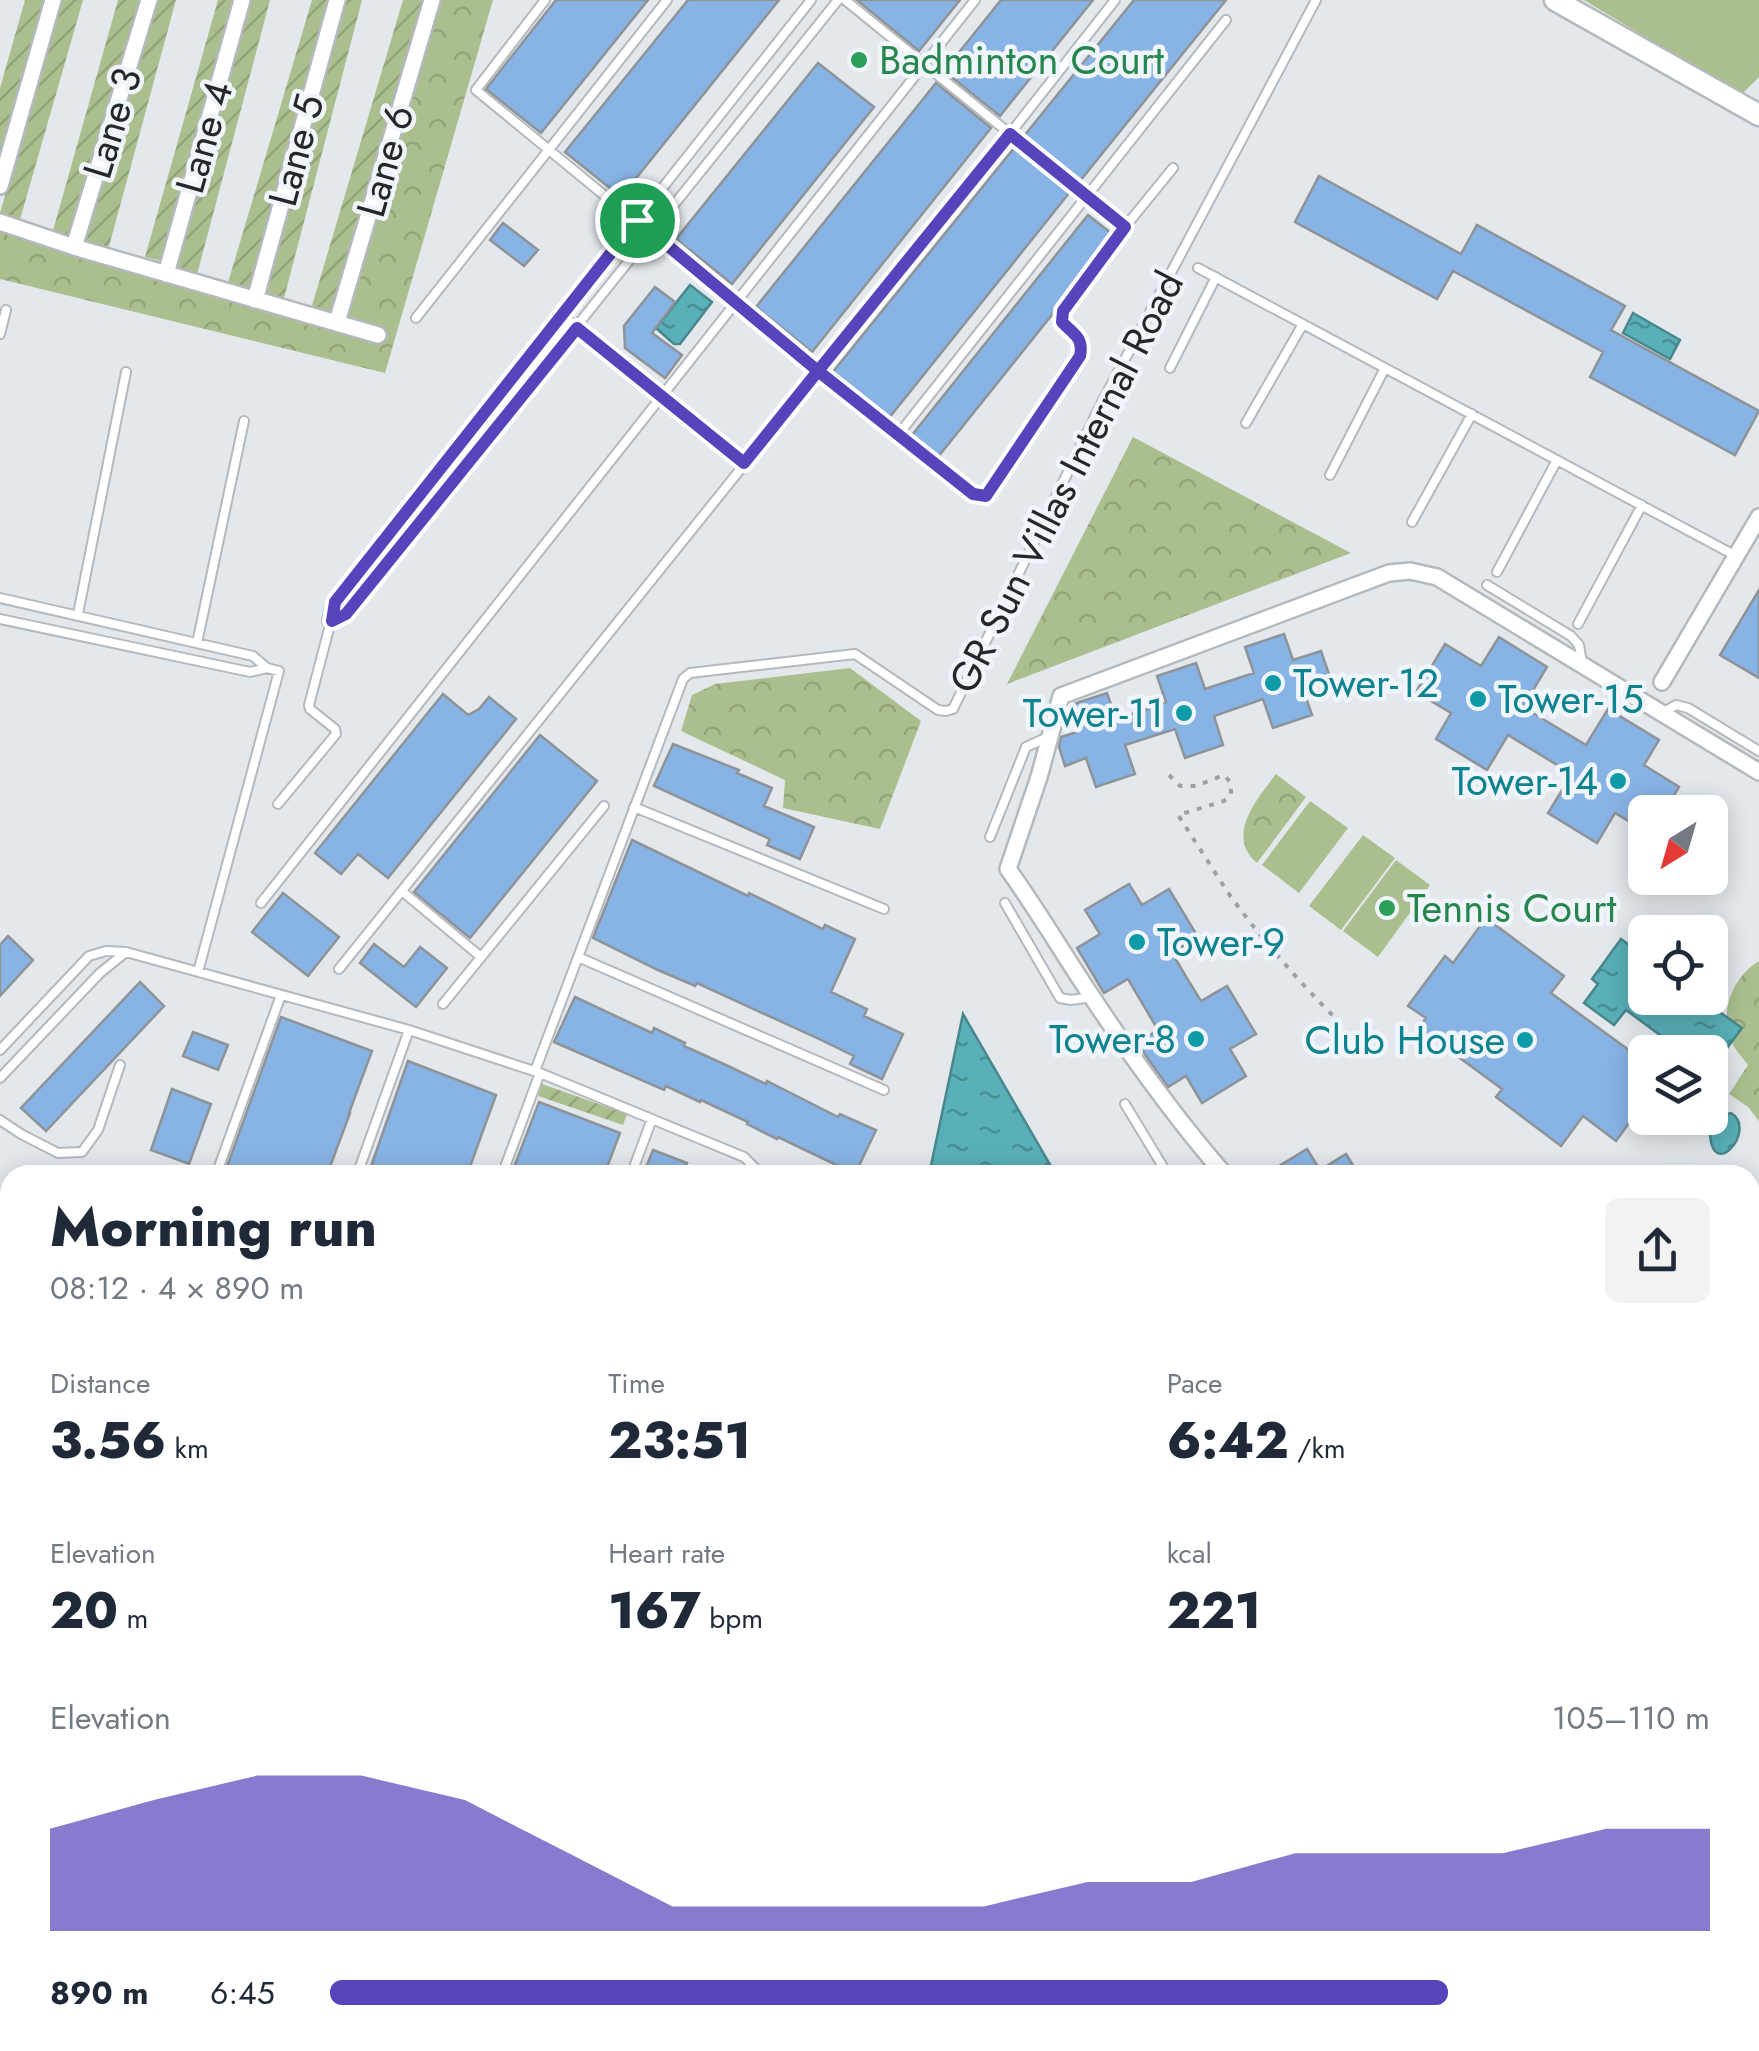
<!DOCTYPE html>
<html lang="en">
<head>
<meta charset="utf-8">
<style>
	:root { --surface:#fff; --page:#f2f2f3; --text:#1f2937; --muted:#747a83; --accent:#5644bc }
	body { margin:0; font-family:Jost,sans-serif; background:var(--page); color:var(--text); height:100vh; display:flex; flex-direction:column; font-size:38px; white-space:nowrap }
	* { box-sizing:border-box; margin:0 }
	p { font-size:32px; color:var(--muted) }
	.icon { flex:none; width:55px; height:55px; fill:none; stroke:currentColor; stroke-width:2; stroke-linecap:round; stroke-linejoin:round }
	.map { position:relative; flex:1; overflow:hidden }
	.side { position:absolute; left:0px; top:1165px; width:1760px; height:888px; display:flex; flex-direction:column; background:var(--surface); border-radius:30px 30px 0 0; box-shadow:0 5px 25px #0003 }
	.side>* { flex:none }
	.needle { width:65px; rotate:217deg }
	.controls { position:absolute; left:1628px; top:795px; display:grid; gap:20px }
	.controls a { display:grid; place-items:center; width:100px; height:100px; border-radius:15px; background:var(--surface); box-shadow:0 5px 25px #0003; font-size:50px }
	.pin { position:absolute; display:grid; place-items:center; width:85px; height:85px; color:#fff; margin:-42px; border:5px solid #fff; border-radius:50%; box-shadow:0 2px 10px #0007 }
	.round { display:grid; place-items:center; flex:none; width:105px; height:105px; border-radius:15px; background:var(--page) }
	.summary { display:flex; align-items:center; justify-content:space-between; height:170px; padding:0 50px }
	h1 { font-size:55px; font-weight:800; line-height:75px }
	.metrics { display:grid; grid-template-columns:repeat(3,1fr); gap:15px; height:170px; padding:10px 50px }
	.metrics div { display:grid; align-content:center }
	.metrics b { font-size:50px; font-weight:800 }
	.metrics small { font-size:28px; font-weight:400 }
	.metrics p { font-size:28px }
	.chart { height:280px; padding:20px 50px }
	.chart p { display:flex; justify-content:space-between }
	.chart svg { width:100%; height:180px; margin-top:10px; fill:var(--accent); opacity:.7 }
	ul { padding:0 50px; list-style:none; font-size:32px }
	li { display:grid; grid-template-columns:160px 120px 1fr; align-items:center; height:75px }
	li i { height:25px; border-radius:12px; background:var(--accent) }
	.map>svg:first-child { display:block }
	.built { fill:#d4dfea }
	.industrial { fill:url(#industrial-furrows) }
	.grass { fill:#abbf8e }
	.park { fill:url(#park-crowns) }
	.garden { fill:url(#garden-furrows) }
	.water { fill:url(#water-ripples); stroke:#49878d; stroke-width:2.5 }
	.building { fill:#88b4e5; stroke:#8e9398; stroke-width:2.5 }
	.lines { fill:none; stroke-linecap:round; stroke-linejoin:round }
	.lane-casing { stroke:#b4b9be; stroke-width:12 }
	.street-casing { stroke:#b4b9be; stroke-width:20 }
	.secondary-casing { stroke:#b4b9be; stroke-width:25 }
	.path { stroke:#9da1a5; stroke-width:4; stroke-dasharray:5 8; stroke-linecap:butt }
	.lane { stroke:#fff; stroke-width:8 }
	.street { stroke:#fff; stroke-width:15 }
	.secondary { stroke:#fff; stroke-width:20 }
	.route-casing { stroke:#fff; stroke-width:20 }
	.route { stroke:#5644bc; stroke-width:12 }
	.leisure-dot { fill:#2e9e5b; stroke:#f0f5fb; stroke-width:4 }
	.culture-dot { fill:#0f9aa8; stroke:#f0f5fb; stroke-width:4 }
	.labels { text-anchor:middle; stroke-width:9; stroke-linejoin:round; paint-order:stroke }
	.leisure-label { font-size:40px; fill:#27864d; stroke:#f0f5fb; text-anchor:start }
	.street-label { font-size:40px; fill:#242628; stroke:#f0f5fb }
	.culture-label { font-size:40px; fill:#0d838f; stroke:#f0f5fb; text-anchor:end }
</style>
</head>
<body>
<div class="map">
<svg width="1759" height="2051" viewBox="0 0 1759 2051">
	<defs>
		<pattern id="industrial-furrows" width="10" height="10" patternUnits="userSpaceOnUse" patternTransform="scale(2.5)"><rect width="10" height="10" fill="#d4dfea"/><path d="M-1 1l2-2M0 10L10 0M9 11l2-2" fill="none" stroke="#b6bfc9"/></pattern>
		<pattern id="park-crowns" width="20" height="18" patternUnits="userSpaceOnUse" patternTransform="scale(2.5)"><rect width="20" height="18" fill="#abbf8e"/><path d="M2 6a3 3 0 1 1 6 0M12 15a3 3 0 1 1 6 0" fill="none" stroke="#93a47a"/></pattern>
		<pattern id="garden-furrows" width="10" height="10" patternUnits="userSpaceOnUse" patternTransform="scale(2.5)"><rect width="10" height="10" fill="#abbf8e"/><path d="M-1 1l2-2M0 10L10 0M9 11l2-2" fill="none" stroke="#93a47a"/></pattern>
		<pattern id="water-ripples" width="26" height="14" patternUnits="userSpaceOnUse" patternTransform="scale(2.5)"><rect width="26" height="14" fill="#59b0b8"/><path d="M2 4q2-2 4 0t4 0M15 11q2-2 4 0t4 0" fill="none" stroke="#498f96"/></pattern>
	</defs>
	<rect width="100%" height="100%" fill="#e3e8ed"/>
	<path class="built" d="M1440,2043H1640L1618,2051H1443Z"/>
	<path class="industrial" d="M1759,1778V1996L1750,1999V1781Z
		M1440,2043L1443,2051H1204L1201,2043Z"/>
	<path class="grass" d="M1584,0H1759V77L1741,95Z
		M1310,801L1348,828L1299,893L1262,865Z
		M1363,835L1395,858L1341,930L1309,906Z
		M1396,860L1430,885L1378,957L1343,931Z
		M0,1246L10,1253V1830L0,1835Z
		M1759,1556V1778L1750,1781V1559Z
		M302,2042H781V2043L758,2051H301Z"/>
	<path class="park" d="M441,0H493L385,373L0,279V224L344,329Z
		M1133,437L1351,553L1007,684Z
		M850,668L921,721L880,829L783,808L785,780L681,731L692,695L715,684Z
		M1276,774L1306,797L1257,863C1225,836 1257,799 1276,774Z
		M1759,961V1121L1748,1107L1729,1094L1748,1065C1743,1058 1737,1052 1733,1045C1718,1015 1731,978 1759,961Z"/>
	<path class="garden" d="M25,0H50L0,185V88Z
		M61,0H83L19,223L0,217V213Z
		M118,0H145L77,240L52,234Z
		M154,0H176L108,250L84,244Z
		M218,0H239L162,261L145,257Z
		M248,0H270L195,282L173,276Z
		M312,0H333L256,296L227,286Z
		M342,0H362L283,302L262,297Z
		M403,0H427L338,318L311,309Z
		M542,1084L627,1114L623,1125L538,1096Z"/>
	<path class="water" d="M690,285L712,302L680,344H674L656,328Z
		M1633,313L1680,340L1670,359L1623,333Z
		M1621,939L1645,957V998H1700L1742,1028L1710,1071V1052H1683L1626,1010L1614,1025L1584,1003L1598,984L1592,979Z
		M963,1014L1056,1175H929Z
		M1731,1113C1759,1130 1709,1186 1710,1128L1715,1130L1720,1129L1723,1122L1719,1116Z"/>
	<path class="building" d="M556,0H648L541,133L486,89Z
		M688,0H779L621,197L565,152Z
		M857,0H960L919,51Z
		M1001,0H1093L1000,116L944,71Z
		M1134,0H1226L1080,181L1024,136Z
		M818,63L874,107L732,284L676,239Z
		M936,83L991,128L812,352L756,307Z
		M1015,147L1070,192L889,418L832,373Z
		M1319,176L1461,254L1477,225L1625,306L1611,330L1759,411L1735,455L1590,377L1603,352L1453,271L1437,299L1295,222Z
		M1088,215L1111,233L1055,311L938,457L912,435Z
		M503,223L538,250L524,266L490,240Z
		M655,287L675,302L652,333L682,355L665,378L625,348L624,326Z
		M1759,590V678L1720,655Z
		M1284,634L1293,660L1321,651L1330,677L1302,686L1312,715L1273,728L1263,699L1214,716L1223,745L1185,758L1175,729L1125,745L1135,774L1096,787L1086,758L1065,766L1059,747L1061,737L1077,732L1070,705L1107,693L1116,719L1145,710L1166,702L1157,676L1196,663L1205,689L1254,673L1245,647Z
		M1499,637L1547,667L1523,707L1586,745L1608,709L1659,740L1644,765L1679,787L1664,812H1645V831L1615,813L1597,843L1548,813L1572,774L1508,735L1487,770L1436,739L1451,713L1416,692L1445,644L1481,666Z
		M443,694L468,715L479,709L489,697L516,719L388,878L358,854L341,874L315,853Z
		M540,735L597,781L470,938L414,892Z
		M673,744L739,770L737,773L772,788L764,806L814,827L800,859L767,845L770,839L654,786Z
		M632,840L748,896L749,893L823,929L825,925L855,939L831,992L867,1009L864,1016L903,1034L882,1079L850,1064L854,1056L819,1039L697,983L695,986L658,970L593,938Z
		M1129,884L1142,905L1169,889L1198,937L1172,953L1188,980L1201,1001L1227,986L1256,1034L1230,1049L1246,1076L1202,1103L1186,1076L1168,1087L1137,1043L1158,1030L1128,979L1104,993L1077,948L1100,934L1085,910Z
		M283,893L339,937L308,976L252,932Z
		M1486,918L1564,976L1551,993L1645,1062V1101L1616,1141L1583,1116L1561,1146L1496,1097L1502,1089L1419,1028L1426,1018L1408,1006L1445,956L1453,963Z
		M8,936L33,960L0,996V945Z
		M374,944L404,967L420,947L447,968L416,1007L360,963Z
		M140,982L164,1006L46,1131L21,1108Z
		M575,997L652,1033L654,1028L685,1043L684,1046L726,1065L766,1084L767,1081L838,1117L840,1114L876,1130L855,1174L778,1137L777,1139L747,1124L748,1122L701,1100L700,1102L666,1086L664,1090L554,1042Z
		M281,1017L372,1051L349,1113H350L327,1175H224Z
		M193,1032L228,1045L218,1070L183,1056Z
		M408,1061L496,1095L467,1175H368Z
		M172,1089L211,1104L189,1164L151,1150Z
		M539,1102L620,1133L604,1175H535L514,1167Z
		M1307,1149L1320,1170L1346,1154L1359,1175H1264Z
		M653,1150L687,1163L682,1175H643Z"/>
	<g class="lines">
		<defs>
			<path id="lane" d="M545,0L476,90L818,371L973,494L986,496L988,494L1079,356C1084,338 1073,334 1062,322L1063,311L1125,227
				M845,0L1125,227L1173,168
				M1198,268L1736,556
				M562,316L744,463
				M416,318L667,0
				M0,334L6,310
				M1170,368L1216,277
				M1246,423L1303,324
				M898,435L1226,20
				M1330,475L1385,368
				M1412,522L1472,414
				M1497,572L1557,460
				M1487,585L1571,636L1579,645L1582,663
				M0,598L253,656L267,668L250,672L0,619
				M335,602L811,0
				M78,614L126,372
				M346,614L838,0
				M1578,624L1642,505
				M197,643L244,421
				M1664,712L1676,705L1688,708L1759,751
				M278,804L336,734L335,729L310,709L309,705L331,621
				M634,807L884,909
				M990,837L1026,747L1048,737
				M403,892L481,957
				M261,903L975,0
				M1005,903L1060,998L1071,1000L1092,997
				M578,957L884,1090
				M339,969L1009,135L1115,0
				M198,972L279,671L267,668
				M443,1004L604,806
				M0,1050L89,956L106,951L126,952L409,1030L540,1073L744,1157L754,1167L752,1175
				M535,1071L683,679L690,673L855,654L938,710L946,711L953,709L1099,408L1316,0
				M0,1078L100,973L126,952
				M1125,1104L1168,1175
				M0,1120L21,1134L58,1153L82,1152L98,1130L120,1065
				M216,1175L281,995
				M357,1175L409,1030
				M502,1175L540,1073
				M631,1175L652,1119
				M957,2042L960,2051
				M1169,2042L1173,2051
				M1517,2042L1521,2051
				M1617,2042L1620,2051"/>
			<path id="street" d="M0,186L53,0
				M0,222L74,247L378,335
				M74,247L149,0
				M166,274L242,0
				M255,300L337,0
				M337,322L432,0
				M331,621L335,602
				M1662,682L1759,517
				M1225,1175C1176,1119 1133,1059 1092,997C1064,955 1038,911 1008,869L1039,777L1061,696L1389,573L1410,571L1437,577L1759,772
				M1750,1488L1759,1485
				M70,2051L81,2042"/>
			<path id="secondary" d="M1555,0L1759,115
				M1750,2024L1759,2020
				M1681,2051L1703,2042"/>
		</defs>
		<use href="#lane" class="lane-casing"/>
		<use href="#street" class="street-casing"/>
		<use href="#secondary" class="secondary-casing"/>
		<path class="path" d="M1169,775L1180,786H1196L1224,775L1231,783V795L1224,801L1178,815C1195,841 1212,868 1229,894C1264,943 1305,988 1347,1030
			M0,1257L10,1264
			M0,1779L10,1769
			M296,2042V2051"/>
		<use href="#lane" class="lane"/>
		<use href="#street" class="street"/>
		<use href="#secondary" class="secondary"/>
	</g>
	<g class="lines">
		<defs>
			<path id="route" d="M637,220L335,602L332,621L346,614L577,328L744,463L818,371L973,494L986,496L1080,356C1084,337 1073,334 1062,322L1063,311L1125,227L1010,134L818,371L637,220"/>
		</defs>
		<use href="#route" class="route-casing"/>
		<use href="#route" class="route"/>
	</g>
	<g class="leisure-dot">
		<circle cx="859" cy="60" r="10"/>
		<circle cx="1387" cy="908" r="10"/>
	</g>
	<g class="culture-dot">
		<circle cx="1273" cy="683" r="10"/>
		<circle cx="1478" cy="699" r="10"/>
		<circle cx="1184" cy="713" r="10"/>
		<circle cx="1618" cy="781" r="10"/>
		<circle cx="1137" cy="942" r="10"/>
		<circle cx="1196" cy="1039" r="10"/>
		<circle cx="1525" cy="1040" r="10"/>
	</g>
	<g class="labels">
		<g class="leisure-label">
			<text x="879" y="74">Badminton Court</text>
			<text x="1407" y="922">Tennis Court</text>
		</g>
		<g class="street-label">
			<text transform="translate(112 123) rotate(-73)" y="14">Lane 3</text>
			<text transform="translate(204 137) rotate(-74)" y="14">Lane 4</text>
			<text transform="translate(296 150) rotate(-75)" y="14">Lane 5</text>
			<text transform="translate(385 161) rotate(-74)" y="14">Lane 6</text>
			<text transform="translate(1066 482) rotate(-63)" y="14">GR Sun Villas Internal Road</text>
		</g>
		<g class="culture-label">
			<text x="1293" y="697" text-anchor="start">Tower-12</text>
			<text x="1498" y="713" text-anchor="start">Tower-15</text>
			<text x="1164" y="727">Tower-11</text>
			<text x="1598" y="795">Tower-14</text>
			<text x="1157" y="956" text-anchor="start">Tower-9</text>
			<text x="1176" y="1053">Tower-8</text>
			<text x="1505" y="1054">Club House</text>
		</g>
	</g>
</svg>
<div class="controls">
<a><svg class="needle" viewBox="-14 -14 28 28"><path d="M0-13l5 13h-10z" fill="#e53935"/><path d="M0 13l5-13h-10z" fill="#747a83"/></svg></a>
<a><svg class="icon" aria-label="locate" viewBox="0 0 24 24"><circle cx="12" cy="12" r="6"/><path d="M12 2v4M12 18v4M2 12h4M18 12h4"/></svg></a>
<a><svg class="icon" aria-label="layers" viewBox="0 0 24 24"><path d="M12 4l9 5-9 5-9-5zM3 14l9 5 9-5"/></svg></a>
</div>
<div class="pin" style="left:637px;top:220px;background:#1e9e55"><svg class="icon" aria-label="arrive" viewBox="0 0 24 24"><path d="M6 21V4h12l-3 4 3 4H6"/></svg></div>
<section class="side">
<div class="summary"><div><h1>Morning run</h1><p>08:12 · 4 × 890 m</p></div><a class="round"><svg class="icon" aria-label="share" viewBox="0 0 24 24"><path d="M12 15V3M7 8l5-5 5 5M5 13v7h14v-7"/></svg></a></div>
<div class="metrics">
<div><p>Distance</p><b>3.56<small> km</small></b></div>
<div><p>Time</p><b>23:51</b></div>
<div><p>Pace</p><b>6:42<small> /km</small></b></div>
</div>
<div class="metrics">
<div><p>Elevation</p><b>20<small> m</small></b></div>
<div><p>Heart rate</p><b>167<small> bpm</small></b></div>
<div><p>kcal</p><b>221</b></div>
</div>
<div class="chart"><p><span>Elevation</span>105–110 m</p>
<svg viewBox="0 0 160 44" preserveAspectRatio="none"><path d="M0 44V19L10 12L20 6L30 6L40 12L50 25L60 38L70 38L80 38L90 38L100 32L110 32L120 25L130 25L140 25L150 19L160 19V44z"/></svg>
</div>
<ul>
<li><b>890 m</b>6:45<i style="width:81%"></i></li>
</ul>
</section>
</div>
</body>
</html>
